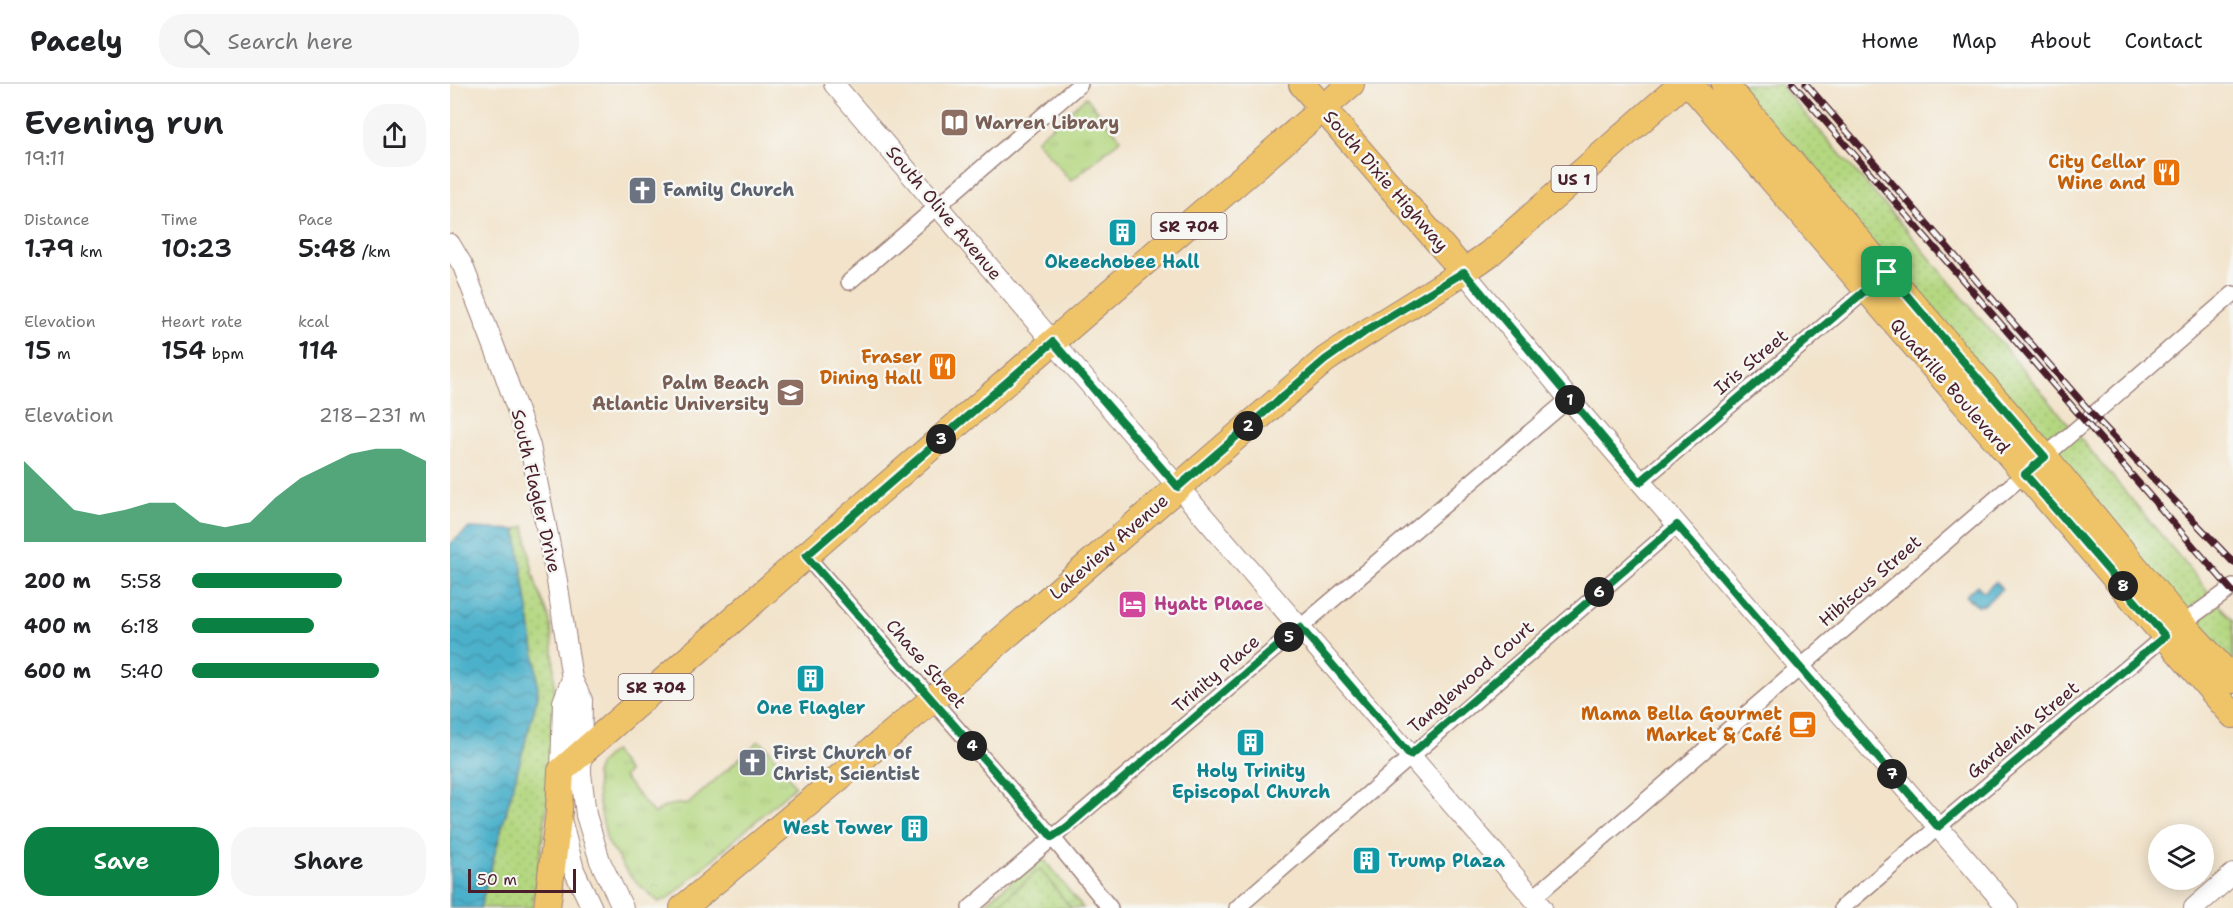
<!DOCTYPE html>
<html lang="en">
<head>
<meta charset="utf-8">
<style>
	:root { --surface:#fff; --page:#f6f6f6; --text:#202124; --muted:#757577; --line:#e0e0e0; --accent:#0b8043 }
	body { margin:0; font-family:"Shantell Sans",sans-serif; background:var(--page); color:var(--text); height:100vh; display:flex; flex-direction:column; font-size:22px; white-space:nowrap }
	* { box-sizing:border-box; margin:0 }
	p { font-size:20px; color:var(--muted) }
	.icon { flex:none; width:33px; height:33px; fill:none; stroke:currentColor; stroke-width:2; stroke-linecap:round; stroke-linejoin:round }
	.map { position:relative; flex:1; overflow:hidden }
	.panel { display:flex; flex-direction:column; background:var(--surface); width:450px }
	.panel>* { flex:none }
	.controls { position:absolute; left:1698px; top:740px; display:grid; gap:12px }
	.controls a { display:grid; place-items:center; width:66px; height:66px; border-radius:50%; background:var(--surface); box-shadow:0 3px 15px #0003; font-size:30px }
	.scale { position:absolute; left:18px; bottom:15px; width:108px; box-sizing:border-box; padding-left:6px; border:3px solid #4a1f2b; border-top:0; font-size:16px; line-height:21px; white-space:nowrap; color:#4a1f2b; -webkit-text-stroke:4px #f6f6f2; paint-order:stroke }
	.pin { position:absolute; display:grid; place-items:center; width:51px; height:51px; color:#fff; margin:-26px; border-radius:12px; box-shadow:0 3px 9px #0006 }
	.km { position:absolute; width:30px; height:30px; margin:-15px; border-radius:50%; background:#222; color:#fff; font-size:16px; line-height:30px; text-align:center }
	.round { display:grid; place-items:center; flex:none; width:63px; height:63px; border-radius:24px; background:var(--page) }
	.overview { display:flex; align-items:center; justify-content:space-between; height:102px; padding:0 24px }
	h1 { font-size:33px; font-weight:600; line-height:45px }
	.metrics { display:grid; grid-template-columns:repeat(3,1fr); gap:9px; height:102px; padding:6px 24px }
	.metrics div { display:grid; align-content:center }
	.metrics b { font-size:26px; font-weight:600 }
	.metrics small { font-size:16px; font-weight:400 }
	.metrics p { font-size:16px }
	.chart { height:168px; padding:12px 24px }
	.chart p { display:flex; justify-content:space-between }
	.chart svg { width:100%; height:108px; margin-top:6px; fill:var(--accent); opacity:.7 }
	.action { display:flex; gap:12px; margin-top:auto; padding:12px 24px }
	.action a { flex:1; height:69px; border-radius:24px; background:var(--accent); color:#fff; font-size:24px; font-weight:600; line-height:69px; text-align:center }
	.action a+a { background:var(--page); color:var(--text) }
	ul { padding:0 24px; list-style:none; font-size:20px }
	li { display:grid; grid-template-columns:96px 72px 1fr; align-items:center; height:45px }
	li i { height:15px; border-radius:8px; background:var(--accent) }
	header { display:flex; align-items:center; gap:36px; box-sizing:border-box; height:84px; padding:0 30px; background:var(--surface); border-bottom:2px solid var(--line) }
	header strong { font-size:28px }
	nav { display:flex; gap:33px; margin-inline-start:auto; font-size:21px }
	.search { width:420px; height:54px; background:var(--page); display:flex; align-items:center; gap:15px; box-sizing:border-box; padding:0 21px; border-radius:24px; color:var(--muted); font-size:22px }
	main { display:flex; flex:1; min-height:0 }
	.map>svg:first-child { display:block }
	.grass { fill:url(#grass-tufts); stroke:#7f7b56; stroke-width:1.5 }
	.park { fill:url(#park-dots); stroke:#7f7b56; stroke-width:1.5 }
	.water { fill:url(#water-waves); stroke:#4b687b; stroke-width:1.5 }
	.lines { fill:none; stroke-linecap:round; stroke-linejoin:round }
	.minor-casing { stroke:#9e817a; stroke-width:18 }
	.tertiary-casing { stroke:#9e817a; stroke-width:22 }
	.primary-casing { stroke:#9e817a; stroke-width:28 }
	.minor { stroke:#fff; stroke-width:15 }
	.tertiary { stroke:#fff; stroke-width:20 }
	.primary { stroke:#efc469; stroke-width:26 }
	.rail-casing { stroke:#4a1f2b; stroke-width:7 }
	.rail { stroke:#f6f6f2; stroke-width:4.5; stroke-dasharray:14; stroke-linecap:butt }
	.route-casing { stroke:#fff; stroke-width:12 }
	.route { stroke:#0b8043; stroke-width:8 }
	.labels { text-anchor:middle; stroke-width:5; stroke-linejoin:round; paint-order:stroke }
	.shield { fill:#f6f6f2; stroke:#7e6067; stroke-width:1.5 }
	.shield-label { font-size:16px; font-weight:bold; fill:#4a1f2b }
	.education-label { font-size:18px; font-weight:bold; fill:#785e54; stroke:#f6f6f2; text-anchor:start }
	.food-label { font-size:18px; font-weight:bold; fill:#c56008; stroke:#f6f6f2; text-anchor:end }
	.street-label { font-size:18px; fill:#4a1f2b; stroke:#f6f6f2 }
	.worship-label { font-size:18px; font-weight:bold; fill:#5b616d; stroke:#f6f6f2; text-anchor:start }
	.culture-label { font-size:18px; font-weight:bold; fill:#0d838f; stroke:#f6f6f2 }
	.hotel-label { font-size:18px; font-weight:bold; fill:#b23c85; stroke:#f6f6f2; text-anchor:start }
</style>
</head>
<body>
<header>
<strong>Pacely</strong>
<div class="search"><svg class="icon" aria-label="search" viewBox="0 0 24 24"><circle cx="10" cy="10" r="6"/><path d="M15 15l6 6"/></svg>Search here</div>
<nav><a>Home</a><a>Map</a><a>About</a><a>Contact</a></nav>
</header>
<main>
<section class="panel">
<div class="overview"><div><h1>Evening run</h1><p>19:11</p></div><a class="round"><svg class="icon" aria-label="share" viewBox="0 0 24 24"><path d="M12 15V3M7 8l5-5 5 5M5 13v7h14v-7"/></svg></a></div>
<div class="metrics">
<div><p>Distance</p><b>1.79<small> km</small></b></div>
<div><p>Time</p><b>10:23</b></div>
<div><p>Pace</p><b>5:48<small> /km</small></b></div>
</div>
<div class="metrics">
<div><p>Elevation</p><b>15<small> m</small></b></div>
<div><p>Heart rate</p><b>154<small> bpm</small></b></div>
<div><p>kcal</p><b>114</b></div>
</div>
<div class="chart"><p><span>Elevation</span>218–231 m</p>
<svg viewBox="0 0 160 44" preserveAspectRatio="none"><path d="M0 44V11L10 21L20 31L30 33L40 31L50 28L60 28L70 36L80 38L90 36L100 26L110 18L120 13L130 8L140 6L150 6L160 11V44z"/></svg>
</div>
<ul>
<li><b>200 m</b>5:58<i style="width:64%"></i></li>
<li><b>400 m</b>6:18<i style="width:52%"></i></li>
<li><b>600 m</b>5:40<i style="width:80%"></i></li>
</ul>
<div class="action"><a>Save</a><a>Share</a></div>
</section>
<div class="map">
<svg width="1783" height="824" viewBox="0 0 1783 824">
	<defs>
		<pattern id="grass-tufts" width="24" height="20" patternUnits="userSpaceOnUse" patternTransform="scale(1.5)"><rect width="24" height="20" fill="#b4d780"/><path d="M3 7l-1-3M5 7V3M7 7l1-3M15 17l-1-3M17 17v-4M19 17l1-3" fill="none" stroke="#9cb86f"/></pattern>
		<pattern id="park-dots" width="8" height="8" patternUnits="userSpaceOnUse" patternTransform="scale(1.5)"><rect width="8" height="8" fill="#b4d780"/><path d="M2 2h.1M6 6h.1" fill="none" stroke="#9cb86f" stroke-width="1.8" stroke-linecap="round"/></pattern>
		<pattern id="water-waves" width="16" height="10" patternUnits="userSpaceOnUse" patternTransform="scale(1.5)"><rect width="16" height="10" fill="#4cb1cb"/><path d="M0 5q4-4 8 0t8 0" fill="none" stroke="#418fa5"/></pattern>
	</defs>
	<rect width="100%" height="100%" fill="#f6f6f2"/>
	<filter id="ink" filterUnits="userSpaceOnUse"><feTurbulence type="fractalNoise" baseFrequency=".0167" numOctaves="2"/><feDisplacementMap in="SourceGraphic" scale="12" xChannelSelector="R" yChannelSelector="G"/><feConvolveMatrix kernelMatrix="1 2 1 2 8 2 1 2 1" color-interpolation-filters="sRGB"/></filter>
	<filter id="wash" filterUnits="userSpaceOnUse"><feTurbulence type="fractalNoise" baseFrequency=".008" numOctaves="4" result="noise"/><feDisplacementMap in="SourceGraphic" scale="24" xChannelSelector="R" yChannelSelector="G"/><feGaussianBlur stdDeviation="1.35" result="paint"/><feColorMatrix in="noise" values="0 0 0 0 0 0 0 0 0 0 0 0 0 0 0 0 0 1.4 0 .05"/><feComposite in="paint" operator="in"/></filter>
	<g filter="url(#wash)">
		<rect width="100%" height="100%" fill="#f2e3ca"/>
		<path class="grass" d="M636,13L671,55L621,97L586,56Z
			M309,657L318,664L345,702L218,815L209,818L188,800L175,785L157,757L148,715L146,690L150,679L163,667L178,688L173,693L204,730C214,721 224,718 237,721Z
			M591,772L633,824H530Z"/>
		<path class="park" d="M1281,0H1329L1453,142L1783,537V582L1424,167L1396,165L1265,14Z
			M75,442C78,460 80,479 85,496C89,512 99,527 101,543C111,636 97,732 82,824H30L88,611L86,580L66,446Z
			M590,785L621,824H544Z"/>
		<path class="water" d="M19,444L66,446L86,580L88,611L30,824H0V460Z
			M1546,497L1552,505L1533,522L1531,520L1528,523L1515,512L1527,501L1534,508Z"/>
	</g>
	<g filter="url(#ink)">
		<g class="lines">
			<defs>
				<path id="minor" d="M399,198L630,0
					M1190,398L1421,202
					M356,472L602,753L660,824
					M1083,814L1783,210
					M520,824L1119,315
					M787,824L1227,441
					M1392,824L1715,552L1783,503"/>
				<path id="tertiary" d="M384,0L603,258L1092,824
					M0,160L13,182L54,288L80,362L107,497L122,595L132,616L131,689L136,731L150,777L173,824
					M1014,188L1119,315L1558,824
					M111,687L113,618L122,595
					M112,739L124,786L142,824
					M1744,824L1783,790"/>
				<path id="primary" d="M852,0L1014,188
					M1240,0L1783,631
					M1274,0L1595,373L1731,539L1783,596
					M97,824L109,727L111,687L377,453L901,0
					M233,824L482,616L875,276C928,239 986,208 1039,170L1232,0"/>
			</defs>
			<use href="#minor" class="minor-casing"/>
			<use href="#tertiary" class="tertiary-casing"/>
			<use href="#primary" class="primary-casing"/>
			<use href="#minor" class="minor"/>
			<use href="#tertiary" class="tertiary"/>
			<use href="#primary" class="primary"/>
			<defs>
				<path id="rail" d="M1343,0L1783,508
					M1356,0L1643,331L1783,478"/>
			</defs>
			<use href="#rail" class="rail-casing"/>
			<use href="#rail" class="rail"/>
		</g>
	</g>
	<g class="lines" filter="url(#ink)">
		<defs>
			<path id="route" d="M1014,188L1190,398L1437,188L1595,373L1575,390L1715,552L1488,743L1227,441L960,671L850,543L617,743L602,753L356,472L603,258L728,403L875,276L919,245Z"/>
		</defs>
		<use href="#route" class="route-casing"/>
		<use href="#route" class="route"/>
	</g>
	<defs>
		<symbol id="library-square" viewBox="-11 -11 22 22"><rect x="-9" y="-9" width="18" height="18" rx="4" fill="#8d6e63" stroke="#f6f6f2"/><path d="M-6-4Q-3-5.5-.7-3.5V5Q-3 3-6 4ZM6-4Q3-5.5 .7-3.5V5Q3 3 6 4Z" fill="#fff"/></symbol>
		<symbol id="restaurant-square" viewBox="-11 -11 22 22"><rect x="-9" y="-9" width="18" height="18" rx="4" fill="#e8710a" stroke="#f6f6f2"/><path d="M-5-6h1v4h1v-4h1v4h1v-4h1v5L-1.5 .5V6h-2V.5L-5-1ZM5-6V6H3V1.5H1.5Q1.5-4 5-6Z" fill="#fff"/></symbol>
		<symbol id="church-square" viewBox="-11 -11 22 22"><rect x="-9" y="-9" width="18" height="18" rx="4" fill="#6b7280" stroke="#f6f6f2"/><path d="M-1.2-6h2.4v3.5h3.3v2.4h-3.3V6h-2.4V-.1h-3.3v-2.4h3.3Z" fill="#fff"/></symbol>
		<symbol id="building-square" viewBox="-11 -11 22 22"><rect x="-9" y="-9" width="18" height="18" rx="4" fill="#0f9aa8" stroke="#f6f6f2"/><path d="M-4-6H4V6H1V3H-1V6H-4ZM-2.5-4.3h1.7v1.8h-1.7ZM.8-4.3h1.7v1.8H.8ZM-2.5-1h1.7V.8h-1.7ZM.8-1h1.7V.8H.8Z" fill="#fff"/></symbol>
		<symbol id="university-square" viewBox="-11 -11 22 22"><rect x="-9" y="-9" width="18" height="18" rx="4" fill="#8d6e63" stroke="#f6f6f2"/><path d="M0-5L7-2L0 1L-7-2ZM-4 1L0 2.5L4 1V4Q0 6-4 4Z" fill="#fff"/></symbol>
		<symbol id="hotel-square" viewBox="-11 -11 22 22"><rect x="-9" y="-9" width="18" height="18" rx="4" fill="#d1479c" stroke="#f6f6f2"/><path d="M-6-4.5h1.5V1H6V5H4.5V3h-9V5H-6ZM-4 0a1.8 1.8 0 1 1 3.6 0ZM.5 0V-2.5h3Q6-2.5 6 0Z" fill="#fff"/></symbol>
		<symbol id="cafe-square" viewBox="-11 -11 22 22"><rect x="-9" y="-9" width="18" height="18" rx="4" fill="#e8710a" stroke="#f6f6f2"/><path d="M-5.5-4.5H6V0H3Q3 3.5 0 3.5H-2.5Q-5.5 3.5-5.5 0ZM3-3.2v2h1.7v-2ZM-6 4.5H4V6H-6Z" fill="#fff"/></symbol>
	</defs>
	<g fill-rule="evenodd">
		<use href="#library-square" x="488" y="22" width="33" height="33"/>
		<use href="#restaurant-square" x="1700" y="72" width="33" height="33"/>
		<use href="#church-square" x="176" y="90" width="33" height="33"/>
		<use href="#building-square" x="656" y="132" width="33" height="33"/>
		<use href="#restaurant-square" x="476" y="266" width="33" height="33"/>
		<use href="#university-square" x="324" y="292" width="33" height="33"/>
		<use href="#hotel-square" x="666" y="504" width="33" height="33"/>
		<use href="#building-square" x="344" y="578" width="33" height="33"/>
		<use href="#cafe-square" x="1336" y="624" width="33" height="33"/>
		<use href="#building-square" x="784" y="642" width="33" height="33"/>
		<use href="#church-square" x="286" y="662" width="33" height="33"/>
		<use href="#building-square" x="448" y="728" width="33" height="33"/>
		<use href="#building-square" x="900" y="760" width="33" height="33"/>
	</g>
	<g class="labels">
		<g class="shield">
			<rect x="1101.5" y="82" width="45" height="26" rx="4.5"/>
			<rect x="701.5" y="129" width="75" height="26" rx="4.5"/>
			<rect x="168.5" y="590" width="75" height="26" rx="4.5"/>
		</g>
		<g class="shield-label">
			<text x="1124" y="101">US 1</text>
			<text x="739" y="148">SR 704</text>
			<text x="206" y="609">SR 704</text>
		</g>
		<g class="education-label">
			<text x="525" y="45">Warren Library</text>
			<text x="319" y="305" text-anchor="end">Palm Beach<tspan x="319" dy="21">Atlantic University</tspan></text>
		</g>
		<g class="food-label">
			<text x="1696" y="84">City Cellar<tspan x="1696" dy="21">Wine and</tspan></text>
			<text x="472" y="279">Fraser<tspan x="472" dy="21">Dining Hall</tspan></text>
			<text x="1332" y="636">Mama Bella Gourmet<tspan x="1332" dy="21">Market &amp; Café</tspan></text>
		</g>
		<g class="street-label">
			<text transform="translate(936 97) rotate(49)" y="6">South Dixie Highway</text>
			<text transform="translate(494 129) rotate(50)" y="6">South Olive Avenue</text>
			<text transform="translate(1301 278) rotate(-40)" y="6">Iris Street</text>
			<text transform="translate(1500 302) rotate(49)" y="6">Quadrille Boulevard</text>
			<text transform="translate(86 407) rotate(77)" y="6">South Flagler Drive</text>
			<text transform="translate(659 463) rotate(-41)" y="6">Lakeview Avenue</text>
			<text transform="translate(1420 497) rotate(-41)" y="6">Hibiscus Street</text>
			<text transform="translate(476 580) rotate(49)" y="6">Chase Street</text>
			<text transform="translate(766 590) rotate(-41)" y="6">Trinity Place</text>
			<text transform="translate(1021 593) rotate(-41)" y="6">Tanglewood Court</text>
			<text transform="translate(1573 646) rotate(-40)" y="6">Gardenia Street</text>
		</g>
		<g class="worship-label">
			<text x="213" y="112">Family Church</text>
			<text x="323" y="675">First Church of<tspan x="323" dy="21">Christ, Scientist</tspan></text>
		</g>
		<g class="culture-label">
			<text x="672" y="184">Okeechobee Hall</text>
			<text x="361" y="630">One Flagler</text>
			<text x="801" y="693">Holy Trinity<tspan x="801" dy="21">Episcopal Church</tspan></text>
			<text x="443" y="750" text-anchor="end">West Tower</text>
			<text x="938" y="783" text-anchor="start">Trump Plaza</text>
		</g>
		<g class="hotel-label">
			<text x="704" y="526">Hyatt Place</text>
		</g>
	</g>
</svg>
<div class="controls">
<a><svg class="icon" aria-label="layers" viewBox="0 0 24 24"><path d="M12 4l9 5-9 5-9-5zM3 14l9 5 9-5"/></svg></a>
</div>
<div class="scale">50 m</div>
<div class="pin" style="left:1437px;top:188px;background:#1e9e55"><svg class="icon" aria-label="arrive" viewBox="0 0 24 24"><path d="M6 21V4h12l-3 4 3 4H6"/></svg></div>
<b class="km" style="left:1120px;top:316px">1</b>
<b class="km" style="left:798px;top:342px">2</b>
<b class="km" style="left:491px;top:355px">3</b>
<b class="km" style="left:522px;top:662px">4</b>
<b class="km" style="left:839px;top:553px">5</b>
<b class="km" style="left:1149px;top:508px">6</b>
<b class="km" style="left:1442px;top:690px">7</b>
<b class="km" style="left:1673px;top:502px">8</b>
</div>
</main>
</body>
</html>
